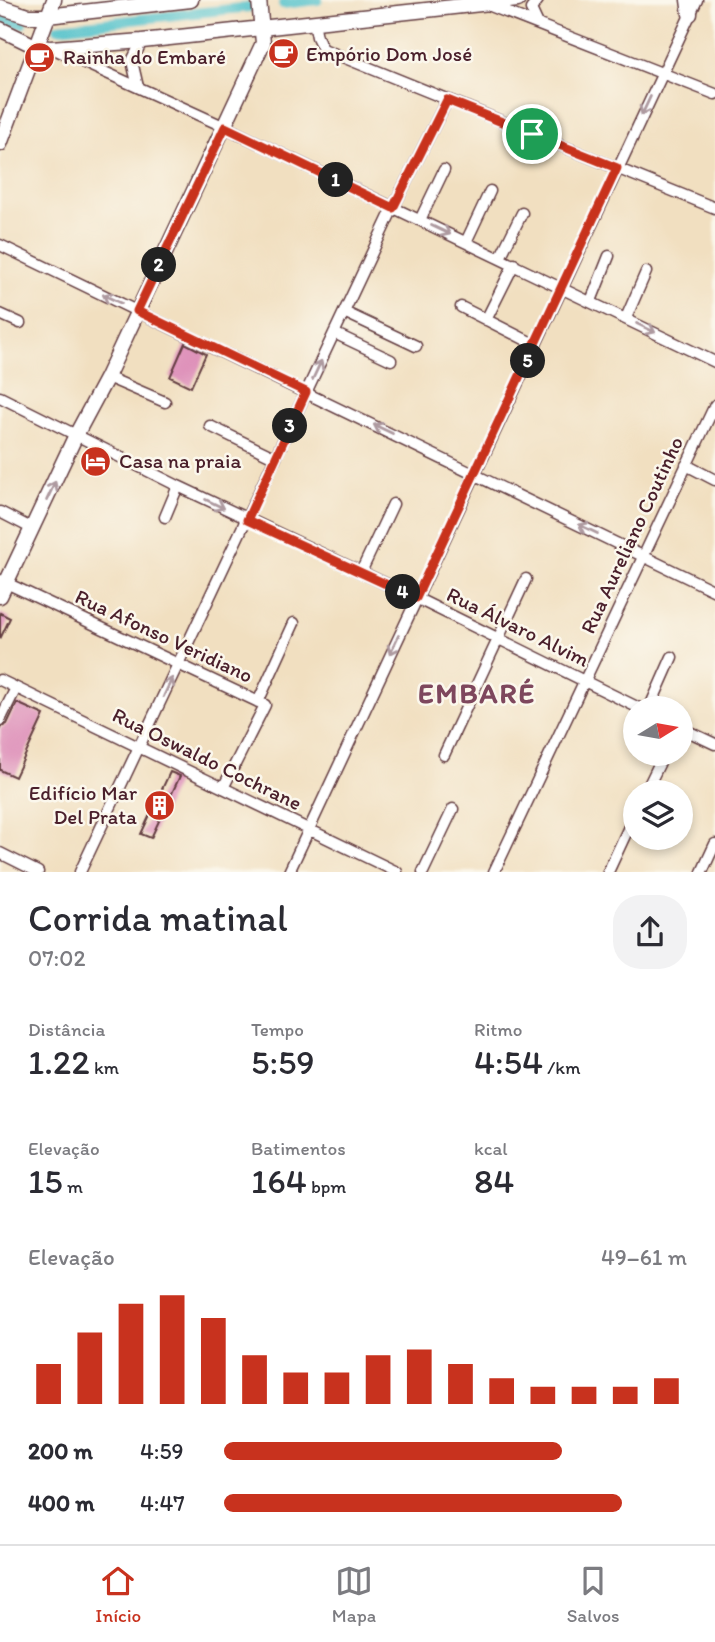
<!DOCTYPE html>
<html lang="pt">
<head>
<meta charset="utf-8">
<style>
	:root { --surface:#fff; --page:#f2f2f3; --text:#2b2b33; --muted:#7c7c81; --line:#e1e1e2; --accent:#c8321e }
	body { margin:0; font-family:Itim,sans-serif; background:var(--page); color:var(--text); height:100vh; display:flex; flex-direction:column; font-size:26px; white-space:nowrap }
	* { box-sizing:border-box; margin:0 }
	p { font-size:23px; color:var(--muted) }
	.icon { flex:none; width:38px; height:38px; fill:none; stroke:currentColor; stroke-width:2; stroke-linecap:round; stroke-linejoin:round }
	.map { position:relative; height:872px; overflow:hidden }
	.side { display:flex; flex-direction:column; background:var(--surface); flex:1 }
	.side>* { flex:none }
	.needle { width:46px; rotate:79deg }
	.buttons { position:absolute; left:623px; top:696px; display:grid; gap:14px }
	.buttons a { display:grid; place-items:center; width:70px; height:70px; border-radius:50%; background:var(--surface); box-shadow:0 4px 10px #0003; font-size:35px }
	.pin { position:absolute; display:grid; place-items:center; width:60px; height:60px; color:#fff; margin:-30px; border:4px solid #fff; border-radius:50%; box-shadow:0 2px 7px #0007 }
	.km { position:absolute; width:35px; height:35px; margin:-18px; border-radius:50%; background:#222; color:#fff; font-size:19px; line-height:35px; text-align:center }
	.round { display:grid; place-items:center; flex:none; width:74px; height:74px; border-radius:28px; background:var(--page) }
	.summary { display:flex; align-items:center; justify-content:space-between; height:119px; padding:0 28px }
	h1 { font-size:38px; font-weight:600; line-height:52px }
	.metrics { display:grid; grid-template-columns:repeat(3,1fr); gap:10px; height:119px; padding:7px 28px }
	.metrics div { display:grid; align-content:center }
	.metrics b { font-size:35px; font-weight:600 }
	.metrics small { font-size:19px; font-weight:400 }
	.metrics p { font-size:19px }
	.chart { height:196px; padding:14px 28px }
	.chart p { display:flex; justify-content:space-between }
	.chart svg { width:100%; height:126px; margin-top:7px; stroke:var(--accent); stroke-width:6 }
	ul { padding:0 28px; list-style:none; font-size:23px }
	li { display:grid; grid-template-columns:112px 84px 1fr; align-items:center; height:52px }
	li i { height:18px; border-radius:9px; background:var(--accent) }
	.tab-bar { display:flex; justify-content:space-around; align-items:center; height:98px; border-top:2px solid var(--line); background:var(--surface); font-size:19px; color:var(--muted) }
	.tab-bar a { display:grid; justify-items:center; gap:4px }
	.tab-bar .selected { color:var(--accent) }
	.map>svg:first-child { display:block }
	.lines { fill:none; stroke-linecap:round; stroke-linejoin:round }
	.canal { stroke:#54c2cb; stroke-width:10 }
	.building { fill:#de90b9 }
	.minor-casing { stroke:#633c41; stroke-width:13 }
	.major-casing { stroke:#633c41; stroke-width:17 }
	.minor { stroke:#fff; stroke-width:10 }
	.major { stroke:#fff; stroke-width:14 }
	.oneway { stroke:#ae9aa0 }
	.route-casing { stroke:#fff; stroke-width:14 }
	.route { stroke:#c8321e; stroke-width:9 }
	.labels { text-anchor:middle; stroke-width:5; stroke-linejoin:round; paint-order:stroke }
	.poi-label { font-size:21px; fill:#4a1f2b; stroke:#fbf7ec; text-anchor:start }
	.street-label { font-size:21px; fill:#4a1f2b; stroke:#fbf7ec }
	.district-label { font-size:28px; font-weight:bold; letter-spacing:2px; fill:#7e475d; stroke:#fbf7ec }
</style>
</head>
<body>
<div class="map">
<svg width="715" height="872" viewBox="0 0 715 872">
	<rect width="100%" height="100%" fill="#fbf7ec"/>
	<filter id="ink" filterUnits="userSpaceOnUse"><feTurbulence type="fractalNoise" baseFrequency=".0143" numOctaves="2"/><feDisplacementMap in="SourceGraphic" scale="14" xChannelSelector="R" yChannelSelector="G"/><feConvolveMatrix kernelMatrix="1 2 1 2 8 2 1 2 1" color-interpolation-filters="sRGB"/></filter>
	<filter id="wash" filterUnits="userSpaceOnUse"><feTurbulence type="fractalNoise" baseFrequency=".00686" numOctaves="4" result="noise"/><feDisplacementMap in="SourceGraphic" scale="28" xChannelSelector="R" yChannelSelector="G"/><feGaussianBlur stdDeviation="1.57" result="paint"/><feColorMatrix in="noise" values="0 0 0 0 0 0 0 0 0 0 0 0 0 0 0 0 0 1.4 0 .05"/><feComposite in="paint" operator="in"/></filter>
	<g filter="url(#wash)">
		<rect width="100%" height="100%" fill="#f1dfc0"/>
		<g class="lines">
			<path class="canal" d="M283,4L318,0
				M0,18L22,24
				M58,28L250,7"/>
		</g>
		<g id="blocks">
			<path class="building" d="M185,343L206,354L191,387L170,377Z
				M0,613L10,618L0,639Z
				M17,703L44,715L15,777L0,770V728L7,724Z
				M170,772L180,776L151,838L141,834Z"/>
		</g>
	</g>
	<g filter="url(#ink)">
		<use href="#blocks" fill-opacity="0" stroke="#633c41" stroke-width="2"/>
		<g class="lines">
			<defs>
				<path id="minor" d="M538,0L531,9L538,24
					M488,5L715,94
					M314,22L317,37L323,49L715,208
					M54,49L225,127L715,362
					M138,87L132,61L142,41
					M420,220L444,170
					M466,242L490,191
					M0,245L715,591
					M500,258L522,213
					M591,301L609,256
					M461,307L536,345
					M344,312L416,346
					M0,314L20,323
					M626,318L646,272
					M486,320L514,264
					M334,333L391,360
					M107,377L165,402
					M0,397L178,486L416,598L641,709
					M210,426L276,458
					M686,465L715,480
					M0,512L33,529
					M165,517L178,486
					M361,572L393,504
					M0,580L265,705L223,788
					M0,680L397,872
					M258,702L294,623
					M649,709L672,657
					M0,720L16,688
					M681,728L715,744
					M444,755L526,579
					M645,793L664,754
					M0,853L38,872
					M80,872L393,208L447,100
					M289,872L697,0
					M423,872L453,809
					M494,872L715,405
					M608,872L635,814
					M702,872L715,844"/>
				<path id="major" d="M688,0L690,14
					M0,7L28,16H47L191,0
					M0,29L37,47L51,48L142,41L518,0
					M0,144L54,0
					M0,596L76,435L107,377L263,43L259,0"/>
			</defs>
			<use href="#minor" class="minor-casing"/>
			<use href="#major" class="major-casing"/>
			<use href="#minor" class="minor"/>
			<use href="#major" class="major"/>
		</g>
		<defs><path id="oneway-shaft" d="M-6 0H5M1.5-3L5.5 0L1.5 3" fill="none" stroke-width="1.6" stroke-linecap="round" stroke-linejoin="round" transform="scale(1.75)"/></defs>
		<g class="oneway">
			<use href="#oneway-shaft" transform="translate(646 106) rotate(115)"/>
			<use href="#oneway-shaft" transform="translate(441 230) rotate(25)"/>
			<use href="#oneway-shaft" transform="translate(112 299) rotate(-154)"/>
			<use href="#oneway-shaft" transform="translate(646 328) rotate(26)"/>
			<use href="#oneway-shaft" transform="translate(317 370) rotate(-65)"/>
			<use href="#oneway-shaft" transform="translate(383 429) rotate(-154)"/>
			<use href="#oneway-shaft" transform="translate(51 491) rotate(-65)"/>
			<use href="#oneway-shaft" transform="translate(215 504) rotate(26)"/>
			<use href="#oneway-shaft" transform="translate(588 529) rotate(-154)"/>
			<use href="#oneway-shaft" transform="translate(394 645) rotate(115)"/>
			<use href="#oneway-shaft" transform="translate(168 687) rotate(-65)"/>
		</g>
	</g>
	<g class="lines" filter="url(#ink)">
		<defs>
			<path id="route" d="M447,100L617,168L416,598L247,520L306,392L137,311L225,127L393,208Z"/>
		</defs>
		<use href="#route" class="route-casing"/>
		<use href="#route" class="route"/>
	</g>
	<defs>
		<symbol id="cafe-disc" viewBox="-11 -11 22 22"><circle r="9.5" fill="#c8321e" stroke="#fbf7ec"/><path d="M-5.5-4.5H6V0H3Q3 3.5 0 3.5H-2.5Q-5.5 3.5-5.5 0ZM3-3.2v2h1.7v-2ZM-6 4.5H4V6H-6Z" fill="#fff"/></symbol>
		<symbol id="hotel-disc" viewBox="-11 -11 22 22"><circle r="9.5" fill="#c8321e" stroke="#fbf7ec"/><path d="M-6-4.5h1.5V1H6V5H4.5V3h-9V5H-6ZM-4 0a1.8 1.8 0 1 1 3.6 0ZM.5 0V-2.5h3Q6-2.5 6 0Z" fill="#fff"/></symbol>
		<symbol id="building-disc" viewBox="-11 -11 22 22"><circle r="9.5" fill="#c8321e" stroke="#fbf7ec"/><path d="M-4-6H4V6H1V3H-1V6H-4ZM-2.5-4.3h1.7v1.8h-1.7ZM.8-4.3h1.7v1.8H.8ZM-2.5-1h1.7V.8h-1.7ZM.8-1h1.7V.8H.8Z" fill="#fff"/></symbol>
	</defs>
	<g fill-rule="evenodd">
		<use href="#cafe-disc" x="266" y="36" width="35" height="35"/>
		<use href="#cafe-disc" x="22" y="40" width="35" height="35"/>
		<use href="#hotel-disc" x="78" y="444" width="35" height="35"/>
		<use href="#building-disc" x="142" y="788" width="35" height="35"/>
	</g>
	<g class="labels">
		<g class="poi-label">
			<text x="306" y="61">Empório Dom José</text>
			<text x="63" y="64">Rainha do Embaré</text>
			<text x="119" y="468">Casa na praia</text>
			<text x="137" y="800" text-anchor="end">Edifício Mar<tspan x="137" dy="24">Del Prata</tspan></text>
		</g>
		<g class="street-label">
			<text transform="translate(632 535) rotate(-65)" y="7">Rua Aureliano Coutinho</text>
			<text transform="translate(518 627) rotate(26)" y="7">Rua Álvaro Alvim</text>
			<text transform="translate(164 636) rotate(25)" y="7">Rua Afonso Veridiano</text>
			<text transform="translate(207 759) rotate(26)" y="7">Rua Oswaldo Cochrane</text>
		</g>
		<g class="district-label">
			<text x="477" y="703">EMBARÉ</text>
		</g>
	</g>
</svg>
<div class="buttons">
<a><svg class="needle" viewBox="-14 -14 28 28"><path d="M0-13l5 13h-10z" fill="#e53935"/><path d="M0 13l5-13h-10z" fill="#7c7c81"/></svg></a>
<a><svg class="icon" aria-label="layers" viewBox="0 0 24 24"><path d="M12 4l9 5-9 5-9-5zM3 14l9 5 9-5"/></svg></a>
</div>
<div class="pin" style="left:532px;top:134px;background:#1e9e55"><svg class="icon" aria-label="arrive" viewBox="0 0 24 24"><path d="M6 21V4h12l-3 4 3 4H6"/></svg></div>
<b class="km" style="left:336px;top:180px">1</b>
<b class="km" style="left:159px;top:265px">2</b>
<b class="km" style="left:290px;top:426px">3</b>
<b class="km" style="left:403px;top:592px">4</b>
<b class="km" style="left:528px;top:361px">5</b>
</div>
<section class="side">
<div class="summary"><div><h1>Corrida matinal</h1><p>07:02</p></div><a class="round"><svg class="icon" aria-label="share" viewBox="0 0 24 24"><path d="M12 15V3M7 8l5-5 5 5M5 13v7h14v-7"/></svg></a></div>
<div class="metrics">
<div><p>Distância</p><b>1.22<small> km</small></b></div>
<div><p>Tempo</p><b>5:59</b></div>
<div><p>Ritmo</p><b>4:54<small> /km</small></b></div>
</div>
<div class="metrics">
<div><p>Elevação</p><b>15<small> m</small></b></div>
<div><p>Batimentos</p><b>164<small> bpm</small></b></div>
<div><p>kcal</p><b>84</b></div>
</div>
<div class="chart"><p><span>Elevação</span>49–61 m</p>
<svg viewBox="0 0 160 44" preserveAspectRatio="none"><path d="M5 44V30M15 44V19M25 44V9M35 44V6M45 44V14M55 44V27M65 44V33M75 44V33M85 44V27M95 44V25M105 44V30M115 44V35M125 44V38M135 44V38M145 44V38M155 44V35"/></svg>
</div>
<ul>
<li><b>200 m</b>4:59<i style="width:73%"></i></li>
<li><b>400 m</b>4:47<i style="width:86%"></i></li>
</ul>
</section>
<nav class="tab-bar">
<a class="selected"><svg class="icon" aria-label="home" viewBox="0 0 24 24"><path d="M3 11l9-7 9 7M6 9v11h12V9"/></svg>Início</a>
<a><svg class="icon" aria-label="map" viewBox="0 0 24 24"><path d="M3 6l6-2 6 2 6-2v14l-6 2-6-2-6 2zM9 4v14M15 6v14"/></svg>Mapa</a>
<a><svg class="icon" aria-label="saved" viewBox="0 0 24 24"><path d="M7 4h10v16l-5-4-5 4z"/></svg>Salvos</a>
</nav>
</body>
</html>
